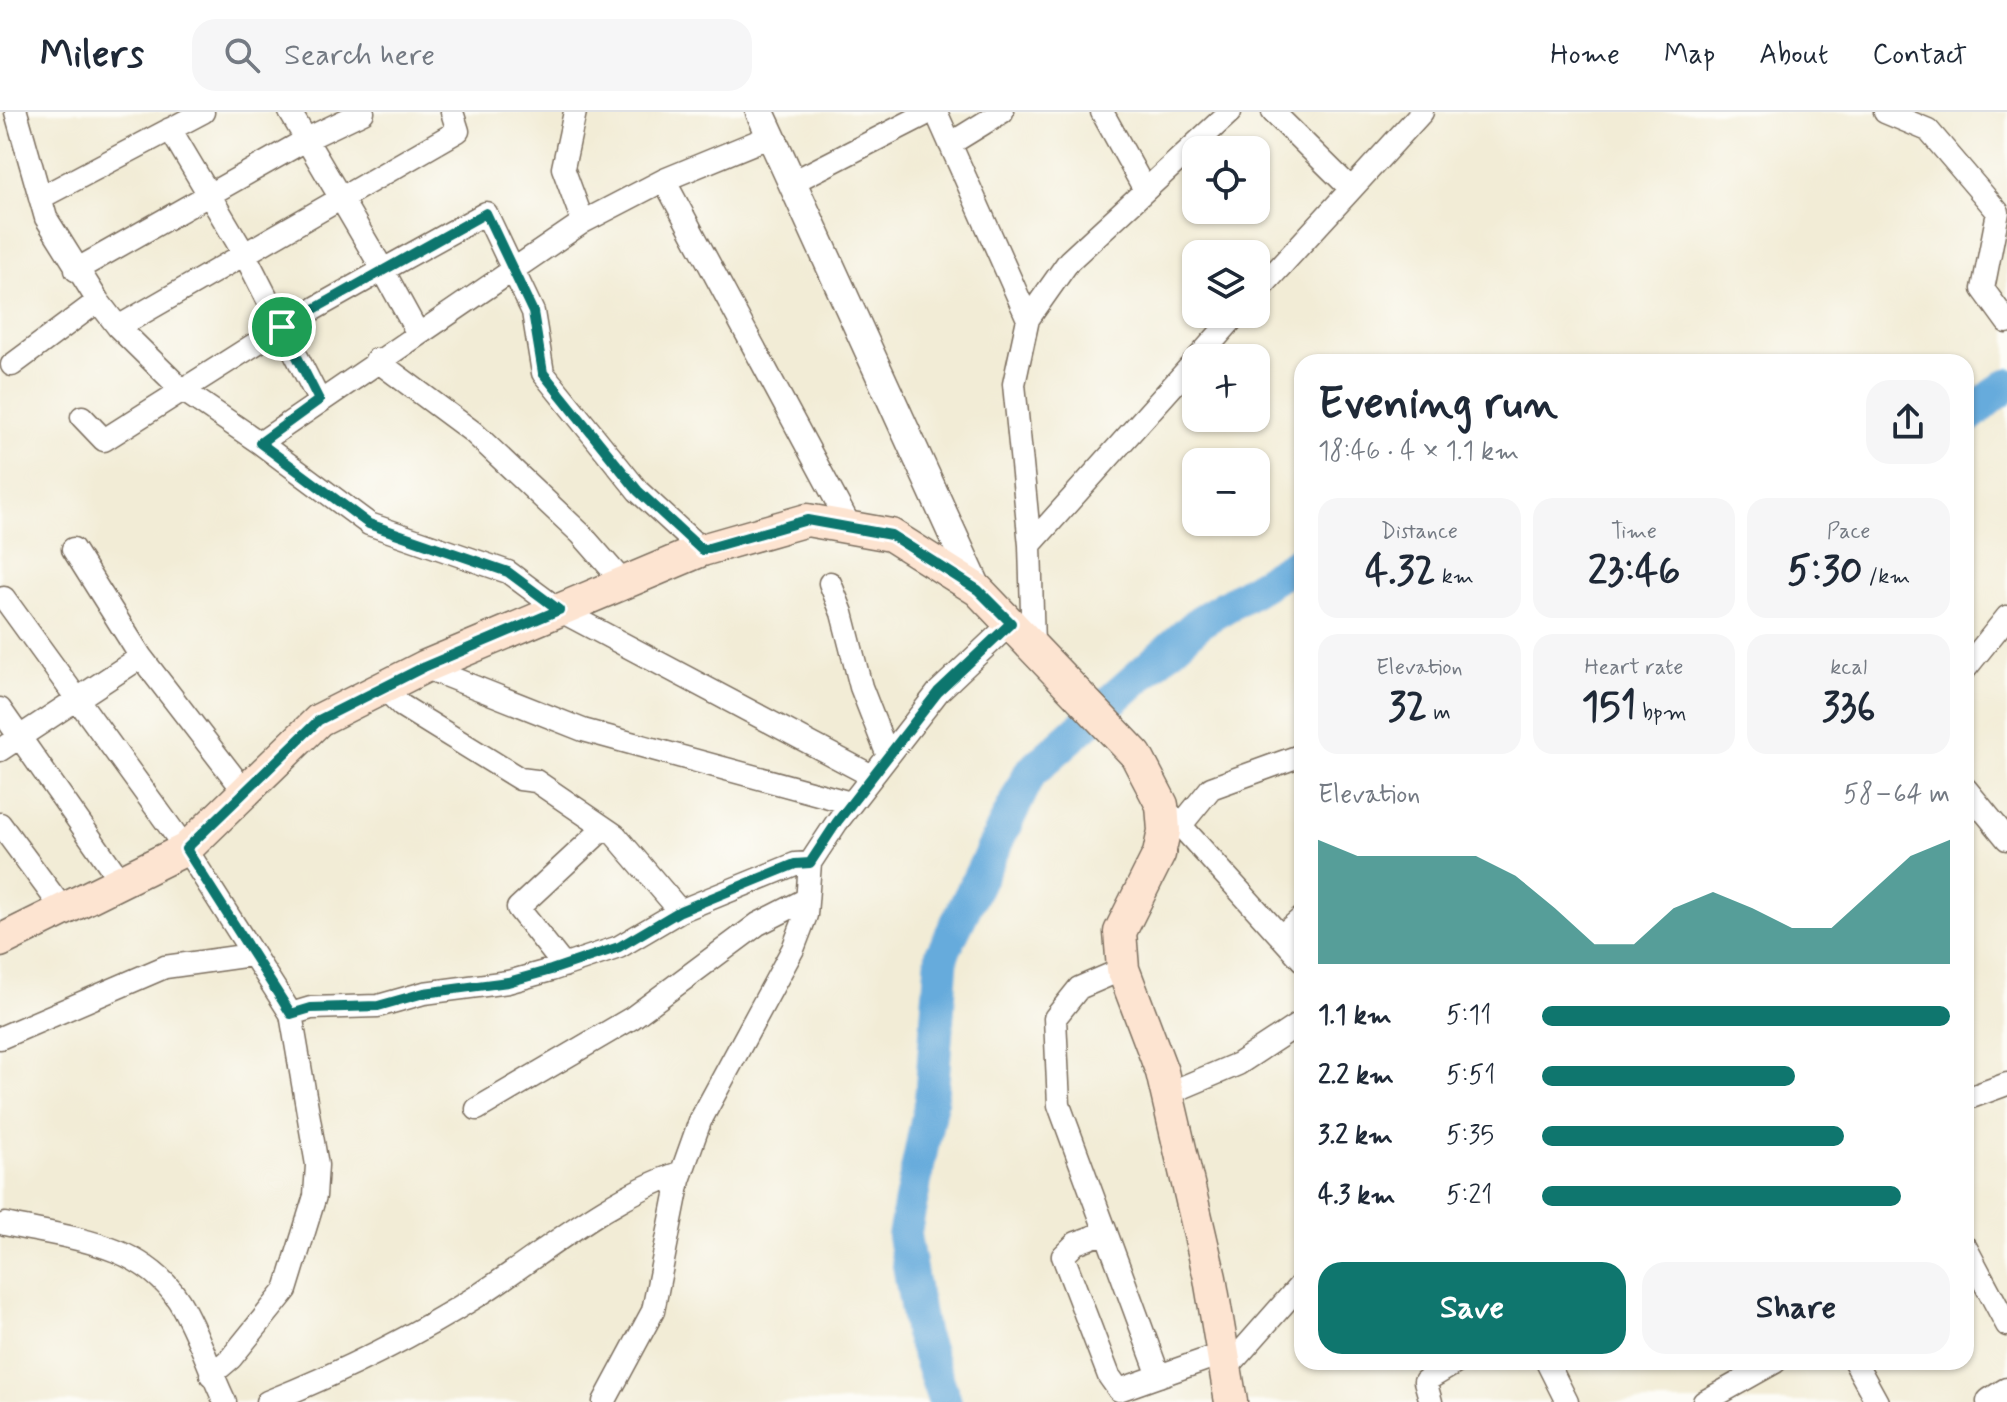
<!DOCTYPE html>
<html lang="en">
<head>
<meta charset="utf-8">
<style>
	:root { --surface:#fff; --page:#f6f6f7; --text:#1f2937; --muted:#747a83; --line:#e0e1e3; --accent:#0f766e }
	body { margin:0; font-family:Mynerve,sans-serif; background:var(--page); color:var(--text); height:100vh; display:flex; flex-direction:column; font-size:30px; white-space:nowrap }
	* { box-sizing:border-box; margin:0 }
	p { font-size:26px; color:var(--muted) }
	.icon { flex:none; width:44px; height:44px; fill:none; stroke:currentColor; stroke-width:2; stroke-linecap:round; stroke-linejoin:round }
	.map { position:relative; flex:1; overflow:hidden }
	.sheet { position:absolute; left:1294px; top:242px; width:680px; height:1016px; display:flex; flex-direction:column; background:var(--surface); border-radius:24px; box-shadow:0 2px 6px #0004 }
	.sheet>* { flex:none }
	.tools { position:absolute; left:1182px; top:24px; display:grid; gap:16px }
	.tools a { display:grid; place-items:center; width:88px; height:88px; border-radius:16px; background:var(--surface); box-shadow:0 2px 6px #0004; font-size:40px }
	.pin { position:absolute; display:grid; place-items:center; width:68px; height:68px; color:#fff; margin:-34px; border:4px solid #fff; border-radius:50%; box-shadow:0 2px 8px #0007 }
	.round { display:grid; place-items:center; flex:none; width:84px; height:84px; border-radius:24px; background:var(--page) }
	.headline { display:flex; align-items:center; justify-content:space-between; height:136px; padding:0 24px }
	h1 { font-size:44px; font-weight:800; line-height:60px }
	.stats { display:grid; grid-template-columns:repeat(3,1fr); gap:12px; height:136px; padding:8px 24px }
	.stats div { display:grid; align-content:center; border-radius:20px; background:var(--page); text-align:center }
	.stats b { font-size:40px; font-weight:800 }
	.stats small { font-size:22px; font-weight:400 }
	.stats p { font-size:22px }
	.chart { height:224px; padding:16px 24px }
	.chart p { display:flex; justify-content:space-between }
	.chart svg { width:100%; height:144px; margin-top:8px; fill:var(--accent); opacity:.7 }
	.action { display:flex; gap:16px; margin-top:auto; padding:16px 24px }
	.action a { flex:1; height:92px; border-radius:24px; background:var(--accent); color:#fff; font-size:32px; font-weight:800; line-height:92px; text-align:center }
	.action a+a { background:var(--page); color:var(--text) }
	ul { padding:0 24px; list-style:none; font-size:26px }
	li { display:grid; grid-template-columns:128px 96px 1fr; align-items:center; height:60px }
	li i { height:20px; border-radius:10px; background:var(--accent) }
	header { display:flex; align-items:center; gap:48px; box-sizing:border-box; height:112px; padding:0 40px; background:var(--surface); border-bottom:2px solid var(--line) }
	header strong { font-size:38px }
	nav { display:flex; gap:44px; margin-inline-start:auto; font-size:28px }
	.search { width:560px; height:72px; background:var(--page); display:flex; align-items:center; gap:20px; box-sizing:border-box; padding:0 28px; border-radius:24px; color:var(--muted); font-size:30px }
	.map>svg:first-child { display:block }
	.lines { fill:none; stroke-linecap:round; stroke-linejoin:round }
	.river { stroke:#66abdc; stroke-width:34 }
	.minor-casing { stroke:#7b6e5e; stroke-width:25 }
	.tertiary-casing { stroke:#7b6e5e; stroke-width:31 }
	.secondary-casing { stroke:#7b6e5e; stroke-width:35 }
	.minor { stroke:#fff; stroke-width:22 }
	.tertiary { stroke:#fff; stroke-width:28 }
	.secondary { stroke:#fde4d1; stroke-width:32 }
	.route-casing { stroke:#fff; stroke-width:16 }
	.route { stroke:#0f766e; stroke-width:10 }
</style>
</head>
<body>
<header>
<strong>Milers</strong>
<div class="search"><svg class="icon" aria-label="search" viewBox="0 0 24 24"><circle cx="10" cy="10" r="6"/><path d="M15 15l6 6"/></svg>Search here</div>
<nav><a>Home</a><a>Map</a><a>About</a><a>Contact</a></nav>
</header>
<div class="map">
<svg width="2007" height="1290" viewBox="0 0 2007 1290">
	<rect width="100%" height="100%" fill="#fdfcf7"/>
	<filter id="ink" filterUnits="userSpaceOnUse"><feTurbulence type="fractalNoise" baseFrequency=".0125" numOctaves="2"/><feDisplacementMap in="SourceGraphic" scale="16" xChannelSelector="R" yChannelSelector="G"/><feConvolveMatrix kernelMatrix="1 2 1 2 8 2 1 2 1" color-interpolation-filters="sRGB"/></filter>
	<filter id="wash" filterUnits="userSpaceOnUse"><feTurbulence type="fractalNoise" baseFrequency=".006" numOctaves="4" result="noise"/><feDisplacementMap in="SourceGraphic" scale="32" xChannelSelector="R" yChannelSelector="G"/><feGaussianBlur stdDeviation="1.8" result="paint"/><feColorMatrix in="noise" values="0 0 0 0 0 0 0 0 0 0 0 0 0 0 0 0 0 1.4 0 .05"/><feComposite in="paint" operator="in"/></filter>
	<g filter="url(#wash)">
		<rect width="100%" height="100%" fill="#f2ecd6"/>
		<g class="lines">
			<path class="river" d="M1966,306L2007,273
				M945,1290L921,1221L904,1124L931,989L942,842L1030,661L1201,509L1302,449"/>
		</g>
	</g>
	<g filter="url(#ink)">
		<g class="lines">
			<defs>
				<path id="minor" d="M16,0L46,106L98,189L118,215L181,277L260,331
					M575,0L563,56L583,110
					M936,0L1028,207
					M1102,0L1145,78
					M1273,0L1350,76
					M1885,0L1928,18L1998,100L1983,177L2007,210
					M170,17L245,143L319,288
					M771,24L664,68L583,110L260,331L369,412L508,460L559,498L872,664
					M950,32L1002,0
					M664,68L851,416
					M793,70L922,4L919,0
					M40,86L203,0
					M76,158L313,24L363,0
					M1256,181L1422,0
					M118,215L458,19L452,0
					M417,220L383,158L486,101L533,200L543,261L638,379L702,438
					M1198,246L1237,202
					M376,248L473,320L581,422L624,471
					M12,253L98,189
					M82,305L104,328L282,215L383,158L290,0
					M1030,433L1196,248
					M73,437L141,545L245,680
					M830,471L842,501L861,575L888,644
					M4,486L186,737L291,902L317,1053L315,1084L286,1178L231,1246L211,1263
					M1033,533L1030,433L1014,272L1028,207L1069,149L1230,0
					M424,555L583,618L851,691
					M1966,556L2007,505
					M385,577L402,594L520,667L536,669L615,723L680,799
					M0,597L122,771
					M0,638L141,545
					M1966,677L2007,727
					M1162,693L1302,848
					M0,712L65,800
					M1181,713L1211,676L1302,643
					M1282,823L1302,806
					M564,854L518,796L603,717
					M1123,857L1079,876L1055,906L1059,993L1159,1264
					M291,902L311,896L378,894L424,881L508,870L551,858L619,835L680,799L795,752L810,751
					M0,926L165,855L251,843
					M1167,982L1238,952L1302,910
					M1966,987L2007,972
					M477,997L632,906L758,812L807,787
					M5,1112C68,1126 141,1130 179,1189C198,1220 209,1257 225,1290
					M1106,1120L1076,1131L1063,1144L1109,1264L1119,1278L1224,1241
					M1966,1136L2007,1213
					M1547,1250L1567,1290
					M1855,1250L1877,1290
					M1227,1256L1302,1171
					M267,1290C342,1260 411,1226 479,1183C545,1140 608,1085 682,1060
					M604,1290L653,1199L679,1068L700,1009L793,837L806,803L810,751L837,710L938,580L1011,511
					M1431,1290L1425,1269L1457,1250
					M1704,1290L1775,1250"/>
				<path id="tertiary" d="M760,0L978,478
					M1991,1290L2007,1280"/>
				<path id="secondary" d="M0,829L186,737L319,608L424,555L702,438L807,408L891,423L978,478L1136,643L1162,693L1164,719L1159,742L1120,820L1123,857L1162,960L1210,1166L1231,1290"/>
			</defs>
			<use href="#minor" class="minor-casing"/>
			<use href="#tertiary" class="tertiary-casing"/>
			<use href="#secondary" class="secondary-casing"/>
			<use href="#minor" class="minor"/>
			<use href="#tertiary" class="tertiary"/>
			<use href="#secondary" class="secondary"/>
		</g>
	</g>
	<g class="lines" filter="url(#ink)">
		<defs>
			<path id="route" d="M486,101L533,200L543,261L638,379L702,438L807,408L891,423L978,478L1011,511L938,580L837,710L810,751L795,752L680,799L619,835L551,858L508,870L424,881L378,894L311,896L291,902L186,737L319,608L424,555L559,498L508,460L369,412L260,331L319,288L282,215Z"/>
		</defs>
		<use href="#route" class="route-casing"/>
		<use href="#route" class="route"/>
	</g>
</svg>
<div class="tools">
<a><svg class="icon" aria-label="locate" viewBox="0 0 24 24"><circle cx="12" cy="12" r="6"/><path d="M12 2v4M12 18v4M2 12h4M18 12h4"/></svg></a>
<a><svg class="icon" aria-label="layers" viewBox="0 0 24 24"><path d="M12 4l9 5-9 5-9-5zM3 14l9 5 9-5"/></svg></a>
<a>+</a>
<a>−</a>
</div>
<div class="pin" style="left:282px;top:215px;background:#1e9e55"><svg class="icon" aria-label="arrive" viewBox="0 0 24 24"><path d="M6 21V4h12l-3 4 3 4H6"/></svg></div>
<section class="sheet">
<div class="headline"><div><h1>Evening run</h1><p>18:46 · 4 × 1.1 km</p></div><a class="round"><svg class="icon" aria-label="share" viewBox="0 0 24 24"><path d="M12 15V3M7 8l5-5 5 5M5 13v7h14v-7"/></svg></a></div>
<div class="stats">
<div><p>Distance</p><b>4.32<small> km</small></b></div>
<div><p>Time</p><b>23:46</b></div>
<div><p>Pace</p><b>5:30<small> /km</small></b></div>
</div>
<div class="stats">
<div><p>Elevation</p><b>32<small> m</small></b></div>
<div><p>Heart rate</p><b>151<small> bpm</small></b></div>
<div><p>kcal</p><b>336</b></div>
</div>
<div class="chart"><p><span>Elevation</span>58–64 m</p>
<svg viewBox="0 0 160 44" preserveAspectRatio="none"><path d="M0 44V6L10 11L20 11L30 11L40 11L50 17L60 27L70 38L80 38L90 27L100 22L110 27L120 33L130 33L140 22L150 11L160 6V44z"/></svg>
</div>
<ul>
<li><b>1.1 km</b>5:11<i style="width:100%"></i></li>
<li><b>2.2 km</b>5:51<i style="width:62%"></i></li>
<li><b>3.2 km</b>5:35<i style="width:74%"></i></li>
<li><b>4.3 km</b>5:21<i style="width:88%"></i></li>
</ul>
<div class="action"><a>Save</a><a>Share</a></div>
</section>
</div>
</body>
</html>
